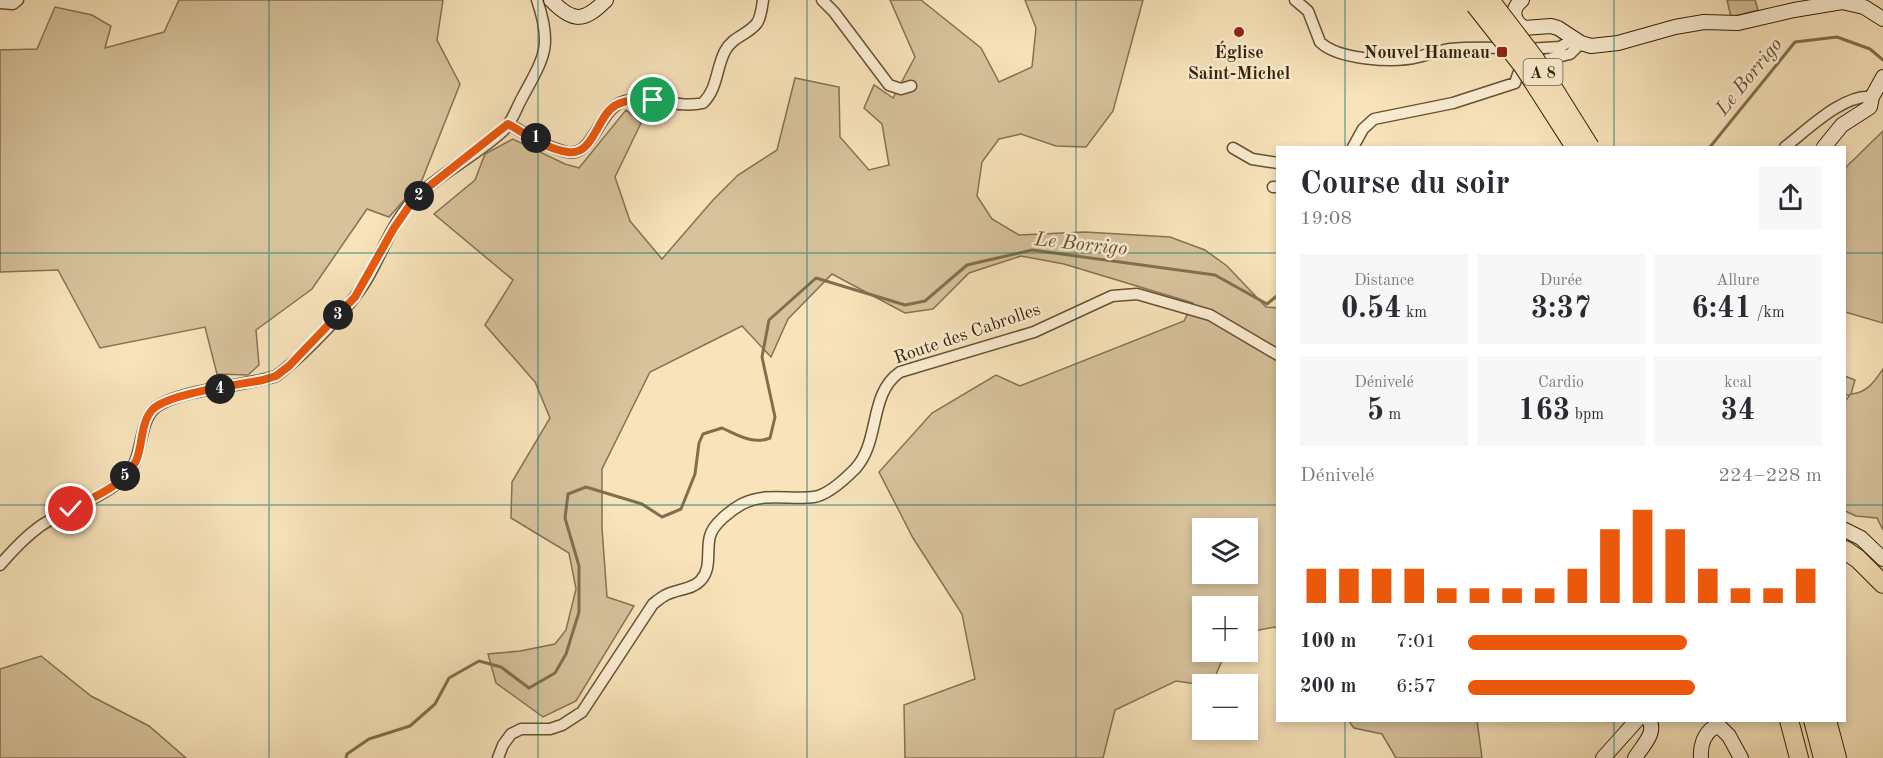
<!DOCTYPE html>
<html lang="fr">
<head>
<meta charset="utf-8">
<style>
	:root { --surface:#fff; --page:#f7f7f7; --text:#2b2b33; --muted:#7c7c81; --accent:#ea580c }
	body { margin:0; font-family:"Old Standard TT",serif; background:var(--page); color:var(--text); height:100vh; display:flex; flex-direction:column; font-size:22px; white-space:nowrap }
	* { box-sizing:border-box; margin:0 }
	p { font-size:20px; color:var(--muted) }
	.icon { flex:none; width:33px; height:33px; fill:none; stroke:currentColor; stroke-width:2; stroke-linecap:round; stroke-linejoin:round }
	.map { position:relative; flex:1; overflow:hidden }
	.details { position:absolute; left:1276px; top:146px; width:570px; height:576px; display:flex; flex-direction:column; background:var(--surface); border-radius:0px; box-shadow:0 3px 9px #0003 }
	.details>* { flex:none }
	.buttons { position:absolute; left:1192px; top:518px; display:grid; gap:12px }
	.buttons a { display:grid; place-items:center; width:66px; height:66px; border-radius:0px; background:var(--surface); box-shadow:0 3px 9px #0003; font-size:30px }
	.pin { position:absolute; display:grid; place-items:center; width:51px; height:51px; color:#fff; margin:-26px; border:3px solid #fff; border-radius:50%; box-shadow:0 2px 6px #0007 }
	.km { position:absolute; width:30px; height:30px; margin:-15px; border-radius:50%; background:#222; color:#fff; font-size:16px; line-height:30px; text-align:center }
	.round { display:grid; place-items:center; flex:none; width:63px; height:63px; border-radius:0px; background:var(--page) }
	.summary { display:flex; align-items:center; justify-content:space-between; height:102px; padding:0 24px }
	h1 { font-size:33px; font-weight:600; line-height:45px }
	.figures { display:grid; grid-template-columns:repeat(3,1fr); gap:9px; height:102px; padding:6px 24px }
	.figures div { display:grid; align-content:center; border-radius:0px; background:var(--page); text-align:center }
	.figures b { font-size:30px; font-weight:600 }
	.figures small { font-size:16px; font-weight:400 }
	.figures p { font-size:16px }
	.chart { height:168px; padding:12px 24px }
	.chart p { display:flex; justify-content:space-between }
	.chart svg { width:100%; height:108px; margin-top:6px; stroke:var(--accent); stroke-width:6 }
	ul { padding:0 24px; list-style:none; font-size:20px }
	li { display:grid; grid-template-columns:96px 72px 1fr; align-items:center; height:45px }
	li i { height:15px; border-radius:8px; background:var(--accent) }
	.map>svg:first-child { display:block }
	.green { fill:#d7c29c; stroke:#867252; stroke-width:1.5; fill-rule:evenodd }
	.lines { fill:none; stroke-linecap:round; stroke-linejoin:round }
	.stream { stroke:#826e4e; stroke-width:3 }
	.street-casing { stroke:#665234; stroke-width:13 }
	.secondary-casing { stroke:#352107; stroke-width:16 }
	.highway-casing { stroke:#352107; stroke-width:20 }
	.street { stroke:#faedd2; stroke-width:10 }
	.secondary { stroke:#faedd2; stroke-width:14 }
	.highway { stroke:#f8e3ba; stroke-width:18 }
	.highway-bridge-casing { stroke:#352107; stroke-width:20; stroke-linecap:butt }
	.highway-bridge { stroke:#f8e3ba; stroke-width:18 }
	.route-casing { stroke:#fff; stroke-width:12 }
	.route { stroke:#ea580c; stroke-width:8 }
	.grid { fill:none; stroke:#0f766e; stroke-width:1.5; stroke-opacity:0.55 }
	.poi-dot { fill:#8f2418; stroke:#faedd2; stroke-width:2 }
	.labels { text-anchor:middle; stroke-width:5; stroke-linejoin:round; paint-order:stroke }
	.shield { fill:#faedd2; stroke:#705e44; stroke-width:1.5 }
	.shield-label { font-size:16px; font-weight:bold; fill:#352107 }
	.poi-label { font-size:18px; font-weight:bold; fill:#352107; stroke:#faedd2 }
	.street-label { font-size:18px; fill:#352107; stroke:#faedd2 }
	.water-label { font-size:20px; font-style:italic; fill:#624e30; stroke:#faedd2 }
</style>
</head>
<body>
<div class="map">
<svg width="1883" height="758" viewBox="0 0 1883 758">
	<rect width="100%" height="100%" fill="#f8e3ba"/>
	<filter id="stains"><feTurbulence type="fractalNoise" baseFrequency=".00333" numOctaves="4"/><feColorMatrix values="0 0 0 0 .2 0 0 0 0 .09 0 0 0 0 .02 0 0 0 .5 -.17"/></filter>
	<radialGradient id="worn" r=".72"><stop offset=".6" stop-color="#630" stop-opacity="0"/><stop offset="1" stop-color="#630" stop-opacity=".3"/></radialGradient>
	<path class="green" d="M179,0H443L437,40L460,84L422,180L389,217L367,209L312,289L256,330L259,365L248,375L217,374L205,327L100,348L58,270L0,272V50L37,49L55,7L92,15L111,26L105,48L164,32Z
		M890,0H921L981,48L999,82L1032,67L1036,28L1025,0H1143L1113,111L1086,147L1056,146L1021,134L999,139L982,162L977,196L992,219L1019,235L1085,232L1170,237L1205,250L1227,266L1266,307L1278,308V630L1275,627L1248,632V606H1203V651H1226L1212,684L1203,685L1176,681L1115,710L1103,758H905L904,705L975,679L962,614L913,538L879,472L932,413L996,375L1020,386L1184,321L1193,303L1064,264L1021,256L969,273L933,309L905,313L832,274L788,319L771,357L742,326L650,372L602,469V528L607,597L634,606L576,701L543,717L496,683L488,654L520,651L555,644L566,630L576,589L569,553L511,518L512,482L550,418L535,382L485,325L513,280L434,214L475,180L485,154L513,139L565,164L579,168L626,110L641,123L615,177L630,221L662,259L713,200L738,175L777,150L795,78L839,87L840,137L869,170L889,165L882,124L864,108L874,85L893,98L915,57ZM1203,528H1248V573H1203Z
		M1727,0H1755L1758,10L1731,17Z
		M1883,131V323L1845,312V168Z
		M1883,369V530L1877,518L1856,516L1845,511V401L1850,395H1845V376L1855,380L1851,394C1867,393 1875,381 1883,369Z
		M41,656L91,696L149,726L186,758H0V669Z
		M1348,720H1477L1482,758H1396L1382,734L1354,728Z"/>
	<g class="lines">
		<path class="stream" d="M1710,147L1795,42L1837,37L1870,49L1883,60
			M346,758L347,754L369,739L410,726L435,704L449,678L479,661L501,667L529,688L555,673L566,654L579,612V566L565,518L568,494L586,487L642,504L662,517L681,509L695,474L699,443L703,434L722,428C738,435 753,445 770,438L775,417L762,357L769,320L816,278L905,305L925,301L967,265L1032,250L1215,275L1267,304L1278,295"/>
		<defs>
			<path id="street" d="M822,0L834,12L889,85L901,89L911,86
				M1295,0L1308,11L1320,42C1338,60 1395,63 1418,57C1429,54 1439,51 1450,49C1470,47 1490,48 1510,48
				M0,3L13,4L18,0
				M1526,49L1560,47L1574,39
				M509,124C526,134 547,148 567,152C594,158 598,108 625,101C652,95 677,109 703,103C718,88 716,68 725,51C733,36 748,35 757,23C761,17 762,7 763,0
				M1353,147L1363,129L1374,119L1453,103L1515,83L1518,74L1544,60L1570,54L1581,43
				M1785,147C1806,131 1844,93 1872,97
				M1233,148L1252,159L1278,163
				M1273,187H1278
				M0,565C12,551 24,538 39,527C67,507 106,499 129,472C145,453 137,416 161,404C191,388 241,387 276,376C303,356 350,308 367,279C381,255 391,226 410,204C437,174 475,157 504,130C512,122 516,109 522,98C544,57 553,47 537,0
				M498,758L503,745L511,734L521,729H550L562,725L582,712L653,604C656,602 660,598 664,596C675,589 693,590 701,580C712,568 706,550 710,536C713,524 731,510 742,504C765,492 790,500 814,497C828,495 845,479 855,469C881,441 868,394 900,372L1034,332L1112,296L1137,294L1210,315L1278,355"/>
			<path id="secondary" d="M551,0C573,23 584,22 606,0
				M1522,0C1511,9 1512,20 1524,28L1551,26L1558,28L1581,43L1591,46L1618,43L1675,27L1704,22L1738,23L1794,10L1842,2L1864,7L1883,19
				M1824,147L1842,125L1870,107L1872,97L1883,77
				M1845,530L1861,538L1883,559
				M1603,758L1637,720
				M1635,758C1642,746 1657,733 1649,720
				M1701,758C1700,746 1704,734 1714,727L1721,728L1729,736L1741,758"/>
			<path id="highway" d="M1845,550L1858,559L1883,584
				M1789,720L1799,758
				M1813,720L1823,758
				M1827,720L1837,758"/>
		</defs>
		<use href="#street" class="street-casing"/>
		<use href="#secondary" class="secondary-casing"/>
		<use href="#highway" class="highway-casing"/>
		<use href="#street" class="street"/>
		<use href="#secondary" class="secondary"/>
		<use href="#highway" class="highway"/>
		<defs>
			<path id="highway-bridge" d="M1490,0L1535,59L1590,147
				M1475,5L1523,66L1575,147"/>
		</defs>
		<use href="#highway-bridge" class="highway-bridge-casing"/>
		<use href="#highway-bridge" class="highway-bridge"/>
	</g>
	<g class="lines">
		<defs>
			<path id="route" d="M71,509C93,497 124,486 136,461C143,446 140,422 153,409C170,393 238,385 263,380L276,376L289,366L355,297L394,228L410,205L427,188L508,124C526,134 548,150 568,152C594,156 597,115 616,105C627,99 641,100 653,100"/>
		</defs>
		<use href="#route" class="route-casing"/>
		<use href="#route" class="route"/>
	</g>
	<path class="grid" d="M269,0V758M538,0V758M807,0V758M1076,0V758M1345,0V147M1614,0V147M0,253H1278M1845,253H1883M0,505H1278M1845,505H1883M1345,720V758M1614,720V758"/>
	<g class="poi-dot">
		<circle cx="1239" cy="32" r="6"/>
		<rect x="1496" y="46" width="12" height="12" rx="3"/>
	</g>
	<g class="labels">
		<rect class="shield" x="1523.5" y="59" width="39" height="26" rx="4.5"/>
		<g class="shield-label">
			<text x="1543" y="78">A 8</text>
		</g>
		<g class="poi-label">
			<text x="1239" y="58">Église<tspan x="1239" dy="21">Saint-Michel</tspan></text>
			<text x="1490" y="58" text-anchor="end">Nouvel Hameau</text>
		</g>
		<g class="street-label">
			<text transform="translate(967 333) rotate(-19)" y="6">Route des Cabrolles</text>
		</g>
		<g class="water-label">
			<text transform="translate(1748 76) rotate(-51)" y="7">Le Borrigo</text>
			<text transform="translate(1081 243) rotate(6)" y="7">Le Borrigo</text>
		</g>
	</g>
	<rect width="100%" height="100%" filter="url(#stains)"/>
	<rect width="100%" height="100%" fill="url(#worn)"/>
</svg>
<div class="buttons">
<a><svg class="icon" aria-label="layers" viewBox="0 0 24 24"><path d="M12 4l9 5-9 5-9-5zM3 14l9 5 9-5"/></svg></a>
<a>+</a>
<a>−</a>
</div>
<div class="pin" style="left:653px;top:100px;background:#1e9e55"><svg class="icon" aria-label="arrive" viewBox="0 0 24 24"><path d="M6 21V4h12l-3 4 3 4H6"/></svg></div>
<div class="pin" style="left:71px;top:509px;background:#d93025"><svg class="icon" aria-label="check" viewBox="0 0 24 24"><path d="M5 12l5 5 9-10"/></svg></div>
<b class="km" style="left:536px;top:138px">1</b>
<b class="km" style="left:419px;top:196px">2</b>
<b class="km" style="left:338px;top:315px">3</b>
<b class="km" style="left:220px;top:389px">4</b>
<b class="km" style="left:125px;top:476px">5</b>
<section class="details">
<div class="summary"><div><h1>Course du soir</h1><p>19:08</p></div><a class="round"><svg class="icon" aria-label="share" viewBox="0 0 24 24"><path d="M12 15V3M7 8l5-5 5 5M5 13v7h14v-7"/></svg></a></div>
<div class="figures">
<div><p>Distance</p><b>0.54<small> km</small></b></div>
<div><p>Durée</p><b>3:37</b></div>
<div><p>Allure</p><b>6:41<small> /km</small></b></div>
</div>
<div class="figures">
<div><p>Dénivelé</p><b>5<small> m</small></b></div>
<div><p>Cardio</p><b>163<small> bpm</small></b></div>
<div><p>kcal</p><b>34</b></div>
</div>
<div class="chart"><p><span>Dénivelé</span>224–228 m</p>
<svg viewBox="0 0 160 44" preserveAspectRatio="none"><path d="M5 44V30M15 44V30M25 44V30M35 44V30M45 44V38M55 44V38M65 44V38M75 44V38M85 44V30M95 44V14M105 44V6M115 44V14M125 44V30M135 44V38M145 44V38M155 44V30"/></svg>
</div>
<ul>
<li><b>100 m</b>7:01<i style="width:62%"></i></li>
<li><b>200 m</b>6:57<i style="width:64%"></i></li>
</ul>
</section>
</div>
</body>
</html>
